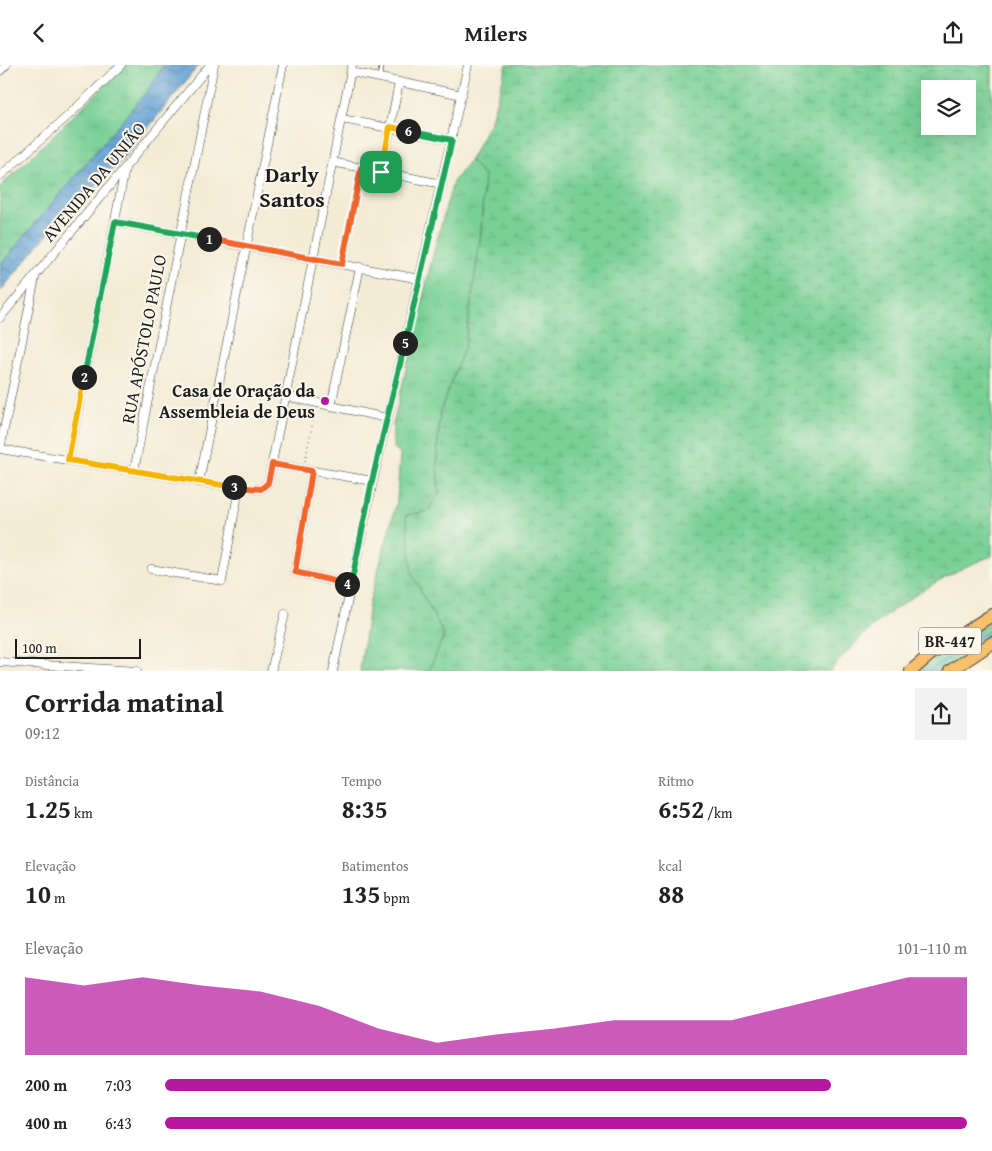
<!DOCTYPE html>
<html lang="pt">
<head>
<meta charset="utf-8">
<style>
	:root { --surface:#fff; --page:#f2f2f2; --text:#222; --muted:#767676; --accent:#b5179e }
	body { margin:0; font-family:"Gentium Book Plus",serif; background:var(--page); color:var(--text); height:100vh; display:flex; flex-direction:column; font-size:19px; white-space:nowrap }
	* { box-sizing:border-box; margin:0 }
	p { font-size:16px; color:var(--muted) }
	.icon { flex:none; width:28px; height:28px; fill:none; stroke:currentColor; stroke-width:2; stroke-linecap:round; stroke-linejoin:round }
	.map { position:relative; height:606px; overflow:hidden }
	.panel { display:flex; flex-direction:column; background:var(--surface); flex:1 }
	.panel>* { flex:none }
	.controls { position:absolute; left:921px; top:15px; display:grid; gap:10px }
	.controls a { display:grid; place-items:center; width:55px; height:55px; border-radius:0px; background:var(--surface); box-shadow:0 5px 20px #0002; font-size:25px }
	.scale { position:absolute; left:15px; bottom:12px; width:126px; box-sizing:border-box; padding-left:5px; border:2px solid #1c1c1c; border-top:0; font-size:14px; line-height:18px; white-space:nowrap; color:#1c1c1c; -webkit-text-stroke:4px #fbf7ec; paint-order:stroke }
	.pin { position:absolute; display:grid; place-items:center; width:42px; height:42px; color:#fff; margin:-21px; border-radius:10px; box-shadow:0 2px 8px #0006 }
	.km { position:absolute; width:25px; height:25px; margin:-12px; border-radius:50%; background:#222; color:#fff; font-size:14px; line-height:25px; text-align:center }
	.round { display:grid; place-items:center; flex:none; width:52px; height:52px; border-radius:0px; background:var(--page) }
	.summary { display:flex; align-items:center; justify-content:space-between; height:85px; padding:0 25px }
	h1 { font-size:28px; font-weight:600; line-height:38px }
	.figures { display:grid; grid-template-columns:repeat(3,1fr); gap:8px; height:85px; padding:5px 25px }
	.figures div { display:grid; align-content:center }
	.figures b { font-size:25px; font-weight:600 }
	.figures small { font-size:14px; font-weight:400 }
	.figures p { font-size:14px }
	.chart { height:140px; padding:10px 25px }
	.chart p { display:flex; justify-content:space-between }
	.chart svg { width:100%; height:90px; margin-top:5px; fill:var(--accent); opacity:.7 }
	ul { padding:0 25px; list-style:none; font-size:16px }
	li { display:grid; grid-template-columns:80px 60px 1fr; align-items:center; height:38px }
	li i { height:12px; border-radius:6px; background:var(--accent) }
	header { display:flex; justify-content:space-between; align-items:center; height:65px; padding:0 25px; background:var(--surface); font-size:22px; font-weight:600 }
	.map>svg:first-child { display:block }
	.grass { fill:url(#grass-tufts); stroke:#4a7658 }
	.wetland { fill:url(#wetland-marsh); stroke:#4a7658; fill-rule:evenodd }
	.water { fill:url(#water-waves); stroke:#3e5e78 }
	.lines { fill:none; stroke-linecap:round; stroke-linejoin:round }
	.stream { stroke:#619fd3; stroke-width:2.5 }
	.service-casing { stroke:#3c3b38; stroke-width:5.5 }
	.minor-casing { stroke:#3c3b38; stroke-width:9 }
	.primary-casing { stroke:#3c3b38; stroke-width:14 }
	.path { stroke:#3c3b38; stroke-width:1; stroke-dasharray:1 4; stroke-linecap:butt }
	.service { stroke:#fff; stroke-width:4 }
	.minor { stroke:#fff; stroke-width:8 }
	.primary { stroke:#f8bf6c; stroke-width:12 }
	.split-1-casing { stroke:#fff; stroke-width:10 }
	.split-2-casing { stroke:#fff; stroke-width:10 }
	.split-3-casing { stroke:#fff; stroke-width:10 }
	.split-4-casing { stroke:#fff; stroke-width:10 }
	.split-5-casing { stroke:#fff; stroke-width:10 }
	.split-6-casing { stroke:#fff; stroke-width:10 }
	.split-7-casing { stroke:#fff; stroke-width:10 }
	.split-1 { stroke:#f0652b; stroke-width:6 }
	.split-2 { stroke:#22a559; stroke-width:6 }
	.split-3 { stroke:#f5b400; stroke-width:6 }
	.split-4 { stroke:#f0652b; stroke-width:6 }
	.split-5 { stroke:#22a559; stroke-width:6 }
	.split-6 { stroke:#22a559; stroke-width:6 }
	.split-7 { stroke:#f5b400; stroke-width:6 }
	.poi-dot { fill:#b5179e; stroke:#fbf7ec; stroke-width:2 }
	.labels { text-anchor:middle; stroke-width:4; stroke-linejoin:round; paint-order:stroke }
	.shield { fill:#fbf7ec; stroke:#5f5e5a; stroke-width:1 }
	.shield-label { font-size:16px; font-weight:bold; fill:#1c1c1c }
	.street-label { font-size:18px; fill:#1c1c1c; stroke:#fbf7ec }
	.poi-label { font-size:18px; font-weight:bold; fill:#1c1c1c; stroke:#fbf7ec; text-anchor:end }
	.district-label { font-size:22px; font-weight:bold; fill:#1c1c1c; stroke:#fbf7ec }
</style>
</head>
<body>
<header><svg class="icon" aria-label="back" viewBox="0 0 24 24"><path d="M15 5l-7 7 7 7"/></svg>Milers<svg class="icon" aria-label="share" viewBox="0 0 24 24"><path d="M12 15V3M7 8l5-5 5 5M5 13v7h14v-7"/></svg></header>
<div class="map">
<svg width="992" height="606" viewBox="0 0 992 606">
	<defs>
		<pattern id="grass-tufts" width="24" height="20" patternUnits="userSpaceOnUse" patternTransform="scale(1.25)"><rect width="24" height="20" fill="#78d095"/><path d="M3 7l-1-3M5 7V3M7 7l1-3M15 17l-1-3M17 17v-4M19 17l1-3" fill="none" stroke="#67b280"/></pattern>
		<pattern id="wetland-marsh" width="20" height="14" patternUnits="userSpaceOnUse" patternTransform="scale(1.25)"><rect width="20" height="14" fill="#78d095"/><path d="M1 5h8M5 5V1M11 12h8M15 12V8" fill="none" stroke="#67b280"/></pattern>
		<pattern id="water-waves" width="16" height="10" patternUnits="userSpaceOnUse" patternTransform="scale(1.25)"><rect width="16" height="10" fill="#619fd3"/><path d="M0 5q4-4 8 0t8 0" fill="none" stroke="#4f81aa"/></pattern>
	</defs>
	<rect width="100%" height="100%" fill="#fbf7ec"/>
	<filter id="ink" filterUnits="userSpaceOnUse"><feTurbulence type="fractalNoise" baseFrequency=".02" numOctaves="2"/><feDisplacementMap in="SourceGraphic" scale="10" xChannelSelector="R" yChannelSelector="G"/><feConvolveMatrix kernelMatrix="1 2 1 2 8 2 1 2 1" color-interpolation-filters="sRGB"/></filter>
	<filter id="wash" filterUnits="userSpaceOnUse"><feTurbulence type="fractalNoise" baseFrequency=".0096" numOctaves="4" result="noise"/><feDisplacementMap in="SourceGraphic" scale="20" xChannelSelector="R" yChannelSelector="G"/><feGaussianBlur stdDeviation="1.12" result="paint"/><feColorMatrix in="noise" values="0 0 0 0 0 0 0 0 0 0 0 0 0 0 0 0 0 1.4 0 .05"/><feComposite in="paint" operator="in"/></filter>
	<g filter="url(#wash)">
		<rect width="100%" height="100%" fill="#f3ecd5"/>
		<path class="grass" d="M126,0H164L148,25L0,200V122Z
			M470,95L484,111L481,168L465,281L440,347L437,396L439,428L428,446L406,450L430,542L444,570L429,606H360L369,539L397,436L400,388L393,382V360L433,190L453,117Z
			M992,556V573L941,606H918Z"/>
		<path class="wetland" d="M507,0H992V491C933,512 869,557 830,606H429L444,570L412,509L406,451L427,446L439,428L437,396L440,347L465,281L481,168L484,111L470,95L490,58ZM930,24H968V61H930Z"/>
		<path class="water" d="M164,0H199L122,95L65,155L45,172L0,227V200L148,25Z"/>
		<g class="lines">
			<path class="stream" d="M929,606L992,564"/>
		</g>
	</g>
	<g filter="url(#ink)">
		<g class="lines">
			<defs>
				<path id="service" d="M379,13L382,0
					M342,199L361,103"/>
				<path id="minor" d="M0,6L6,0
					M351,7L462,30
					M342,54L452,75
					M332,97L442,119
					M381,107L399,18
					M0,111L70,49L121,0
					M115,157L420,214
					M0,253L210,0
					M285,331L387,353
					M331,341L360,202
					M0,384L239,423L261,424L268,418L352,0
					M0,384L35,213
					M68,395L125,104
					M272,399L373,416
					M134,406L214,0
					M312,406L295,507L351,520
					M199,417L283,0
					M151,504L222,516L239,423
					M0,597L137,606
					M271,606L285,549
					M333,606L373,416L468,0"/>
				<path id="primary" d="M911,606L931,589L992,550
					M950,606L992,578"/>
			</defs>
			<use href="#service" class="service-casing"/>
			<use href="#minor" class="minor-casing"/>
			<use href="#primary" class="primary-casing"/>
			<path class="path" d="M305,396L315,346"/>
			<use href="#service" class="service"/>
			<use href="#minor" class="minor"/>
			<use href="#primary" class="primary"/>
		</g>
	</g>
	<g class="lines" filter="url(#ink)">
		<defs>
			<path id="split-1" d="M209,174L342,199L361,103L381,107"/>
			<path id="split-2" d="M84,312L115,157L209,174"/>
			<path id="split-3" d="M84,312L68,395L234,422"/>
			<path id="split-4" d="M234,422L261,424L268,418L272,399L312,406L295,507L347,519"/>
			<path id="split-5" d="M347,519L351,520L372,416L405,278"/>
			<path id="split-6" d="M405,278L452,75L408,66"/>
			<path id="split-7" d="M381,107L390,62L408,66"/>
		</defs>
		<use href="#split-1" class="split-1-casing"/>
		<use href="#split-2" class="split-2-casing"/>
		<use href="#split-3" class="split-3-casing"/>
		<use href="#split-4" class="split-4-casing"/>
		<use href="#split-5" class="split-5-casing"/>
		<use href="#split-6" class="split-6-casing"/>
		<use href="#split-7" class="split-7-casing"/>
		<use href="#split-1" class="split-1"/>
		<use href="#split-2" class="split-2"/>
		<use href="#split-3" class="split-3"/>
		<use href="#split-4" class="split-4"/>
		<use href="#split-5" class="split-5"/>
		<use href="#split-6" class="split-6"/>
		<use href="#split-7" class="split-7"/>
	</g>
	<circle class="poi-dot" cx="325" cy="336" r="5"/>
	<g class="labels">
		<rect class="shield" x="919" y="562.5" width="62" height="27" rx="4"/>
		<g class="shield-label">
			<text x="950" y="582">BR-447</text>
		</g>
		<g class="street-label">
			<text transform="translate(94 117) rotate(-50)" y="6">AVENIDA DA UNIÃO</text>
			<text transform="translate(144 274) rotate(-79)" y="6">RUA APÓSTOLO PAULO</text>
		</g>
		<g class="poi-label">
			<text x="315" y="332">Casa de Oração da<tspan x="315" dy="21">Assembleia de Deus</tspan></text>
		</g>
		<g class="district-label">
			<text x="292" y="117">Darly<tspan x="292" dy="25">Santos</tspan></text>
		</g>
	</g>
</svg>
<div class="controls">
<a><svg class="icon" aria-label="layers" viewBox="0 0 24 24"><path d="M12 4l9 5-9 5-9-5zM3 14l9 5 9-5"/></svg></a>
</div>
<div class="scale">100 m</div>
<div class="pin" style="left:381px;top:107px;background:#1e9e55"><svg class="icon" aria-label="arrive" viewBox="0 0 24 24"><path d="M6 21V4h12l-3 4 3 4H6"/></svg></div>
<b class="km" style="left:209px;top:174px">1</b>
<b class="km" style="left:84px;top:312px">2</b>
<b class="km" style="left:234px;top:422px">3</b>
<b class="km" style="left:347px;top:519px">4</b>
<b class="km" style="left:405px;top:278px">5</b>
<b class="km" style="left:408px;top:66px">6</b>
</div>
<section class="panel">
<div class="summary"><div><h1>Corrida matinal</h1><p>09:12</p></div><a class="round"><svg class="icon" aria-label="share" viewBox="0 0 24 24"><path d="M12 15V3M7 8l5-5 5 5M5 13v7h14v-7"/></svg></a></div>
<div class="figures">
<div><p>Distância</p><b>1.25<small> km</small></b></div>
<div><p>Tempo</p><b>8:35</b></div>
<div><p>Ritmo</p><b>6:52<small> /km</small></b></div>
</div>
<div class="figures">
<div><p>Elevação</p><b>10<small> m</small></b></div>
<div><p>Batimentos</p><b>135<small> bpm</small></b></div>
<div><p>kcal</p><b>88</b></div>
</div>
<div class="chart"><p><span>Elevação</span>101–110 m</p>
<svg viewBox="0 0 160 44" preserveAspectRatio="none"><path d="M0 44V6L10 10L20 6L30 10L40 13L50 20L60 31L70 38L80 34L90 31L100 27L110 27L120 27L130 20L140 13L150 6L160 6V44z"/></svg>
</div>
<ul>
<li><b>200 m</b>7:03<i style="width:83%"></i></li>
<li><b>400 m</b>6:43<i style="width:100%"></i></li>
</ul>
</section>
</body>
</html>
